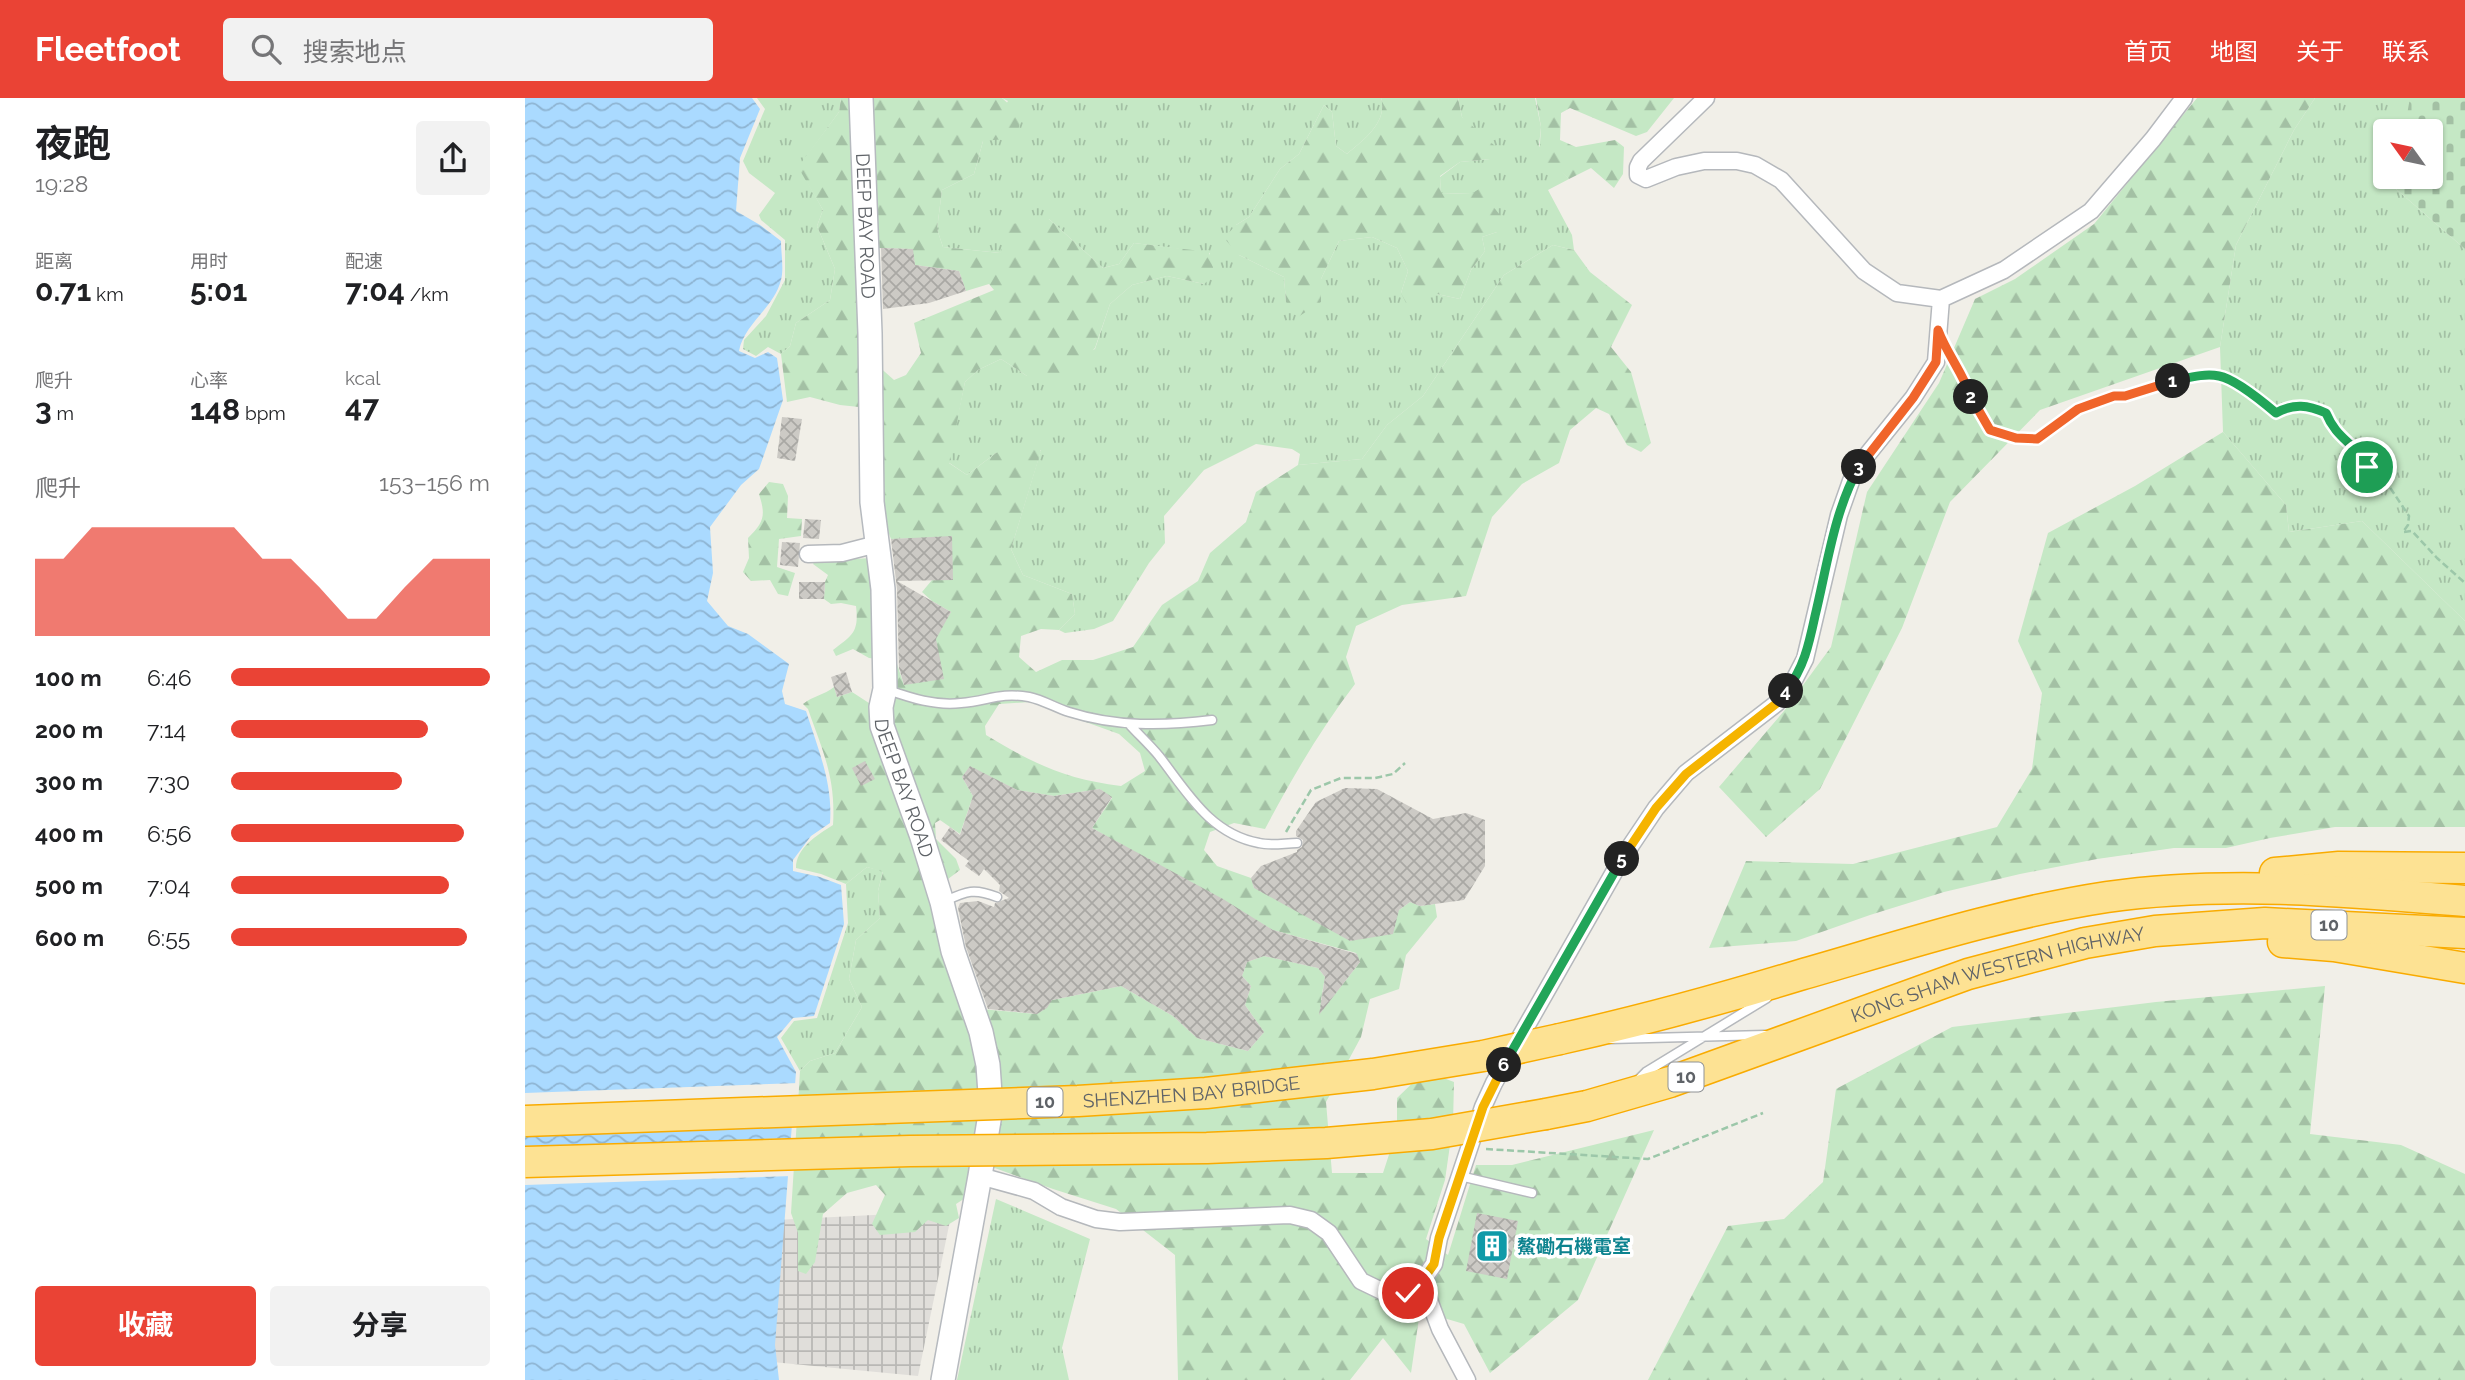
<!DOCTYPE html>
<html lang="zh">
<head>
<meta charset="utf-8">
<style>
	:root { --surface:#fff; --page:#f2f2f2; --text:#202124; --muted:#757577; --accent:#ea4335 }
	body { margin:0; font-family:Raleway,"Noto Sans SC",sans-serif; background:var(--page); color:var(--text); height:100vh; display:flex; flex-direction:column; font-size:26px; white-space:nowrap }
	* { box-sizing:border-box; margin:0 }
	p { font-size:23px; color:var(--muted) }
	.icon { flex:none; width:38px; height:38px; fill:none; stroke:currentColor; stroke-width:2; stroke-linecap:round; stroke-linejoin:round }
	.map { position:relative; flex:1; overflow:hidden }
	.details { display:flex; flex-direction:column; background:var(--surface); width:525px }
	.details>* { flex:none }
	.needle { width:46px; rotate:303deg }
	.buttons { position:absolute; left:1848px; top:21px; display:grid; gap:14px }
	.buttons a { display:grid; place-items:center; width:70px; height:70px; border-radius:7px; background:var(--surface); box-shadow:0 2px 5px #0004; font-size:35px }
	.pin { position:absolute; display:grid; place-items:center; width:60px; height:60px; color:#fff; margin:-30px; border:4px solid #fff; border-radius:50%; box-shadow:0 2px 7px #0007 }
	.km { position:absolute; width:35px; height:35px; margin:-18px; border-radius:50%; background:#222; color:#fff; font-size:19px; line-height:35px; text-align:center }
	.round { display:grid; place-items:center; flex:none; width:74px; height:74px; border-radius:7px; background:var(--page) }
	.summary { display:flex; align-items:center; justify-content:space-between; height:119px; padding:0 35px }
	h1 { font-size:38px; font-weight:700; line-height:52px }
	.metrics { display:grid; grid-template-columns:repeat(3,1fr); gap:10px; height:119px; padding:7px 35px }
	.metrics div { display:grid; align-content:center }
	.metrics b { font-size:30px; font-weight:700 }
	.metrics small { font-size:19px; font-weight:400 }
	.metrics p { font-size:19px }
	.chart { height:196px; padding:14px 35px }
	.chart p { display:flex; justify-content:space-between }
	.chart svg { width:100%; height:126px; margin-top:7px; fill:var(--accent); opacity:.7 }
	.primary-button { display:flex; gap:14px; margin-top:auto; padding:14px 35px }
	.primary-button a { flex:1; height:80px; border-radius:7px; background:var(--accent); color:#fff; font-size:28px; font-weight:700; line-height:80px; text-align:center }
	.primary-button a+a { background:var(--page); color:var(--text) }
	ul { padding:0 35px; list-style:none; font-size:23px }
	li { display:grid; grid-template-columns:112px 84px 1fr; align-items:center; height:52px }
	li i { height:18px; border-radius:9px; background:var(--accent) }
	header { display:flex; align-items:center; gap:42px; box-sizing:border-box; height:98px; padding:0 35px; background:var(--accent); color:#fff }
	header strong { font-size:33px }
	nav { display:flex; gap:38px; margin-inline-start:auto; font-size:24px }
	.search { width:490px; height:63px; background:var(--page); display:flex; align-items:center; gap:18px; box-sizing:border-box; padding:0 24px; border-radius:7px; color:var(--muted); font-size:26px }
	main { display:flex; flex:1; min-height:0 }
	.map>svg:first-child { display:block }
	.industrial { fill:url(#industrial-grid) }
	.grass { fill:url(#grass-tufts) }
	.forest { fill:url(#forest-firs); fill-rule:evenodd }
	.cemetery { fill:url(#cemetery-stones) }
	.water { fill:url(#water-waves) }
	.pier { fill:#f1efe8 }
	.building { fill:url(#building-cross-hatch) }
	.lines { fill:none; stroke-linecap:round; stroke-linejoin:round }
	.lane-casing { stroke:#b5b8bc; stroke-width:11 }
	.street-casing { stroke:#b5b8bc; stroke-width:19 }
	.secondary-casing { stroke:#b6babf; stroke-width:26 }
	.highway-casing { stroke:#f9ab00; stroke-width:33 }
	.path { stroke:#9cc7a9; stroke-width:2.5; stroke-dasharray:7 3.5; stroke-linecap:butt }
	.lane { stroke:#fff; stroke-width:8 }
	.street { stroke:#fff; stroke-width:16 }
	.secondary { stroke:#fff; stroke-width:23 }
	.highway { stroke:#fde293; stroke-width:30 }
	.highway-bridge-casing { stroke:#f9ab00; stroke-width:33; stroke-linecap:butt }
	.highway-bridge { stroke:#fde293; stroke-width:30 }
	.split-1-casing { stroke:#fff; stroke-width:14 }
	.split-2-casing { stroke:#fff; stroke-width:14 }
	.split-3-casing { stroke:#fff; stroke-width:14 }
	.split-4-casing { stroke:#fff; stroke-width:14 }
	.split-5-casing { stroke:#fff; stroke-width:14 }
	.split-6-casing { stroke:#fff; stroke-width:14 }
	.split-7-casing { stroke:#fff; stroke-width:14 }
	.split-1 { stroke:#22a559; stroke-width:9 }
	.split-2 { stroke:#f0652b; stroke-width:9 }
	.split-3 { stroke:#f0652b; stroke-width:9 }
	.split-4 { stroke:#22a559; stroke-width:9 }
	.split-5 { stroke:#f5b400; stroke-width:9 }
	.split-6 { stroke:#22a559; stroke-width:9 }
	.split-7 { stroke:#f5b400; stroke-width:9 }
	.labels { text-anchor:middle; stroke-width:7; stroke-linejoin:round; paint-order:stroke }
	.shield { fill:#fff; stroke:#8f9295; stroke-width:2 }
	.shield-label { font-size:18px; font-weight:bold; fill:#5f6368 }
	.street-label { font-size:19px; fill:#5f6368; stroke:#fff }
	.culture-label { font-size:19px; font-weight:bold; fill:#0d838f; stroke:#fff; text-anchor:start }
</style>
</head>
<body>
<header>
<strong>Fleetfoot</strong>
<div class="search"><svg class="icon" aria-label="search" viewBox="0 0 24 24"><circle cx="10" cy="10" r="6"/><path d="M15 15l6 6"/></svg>搜索地点</div>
<nav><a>首页</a><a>地图</a><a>关于</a><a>联系</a></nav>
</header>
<main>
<section class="details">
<div class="summary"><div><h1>夜跑</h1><p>19:28</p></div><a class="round"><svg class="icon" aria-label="share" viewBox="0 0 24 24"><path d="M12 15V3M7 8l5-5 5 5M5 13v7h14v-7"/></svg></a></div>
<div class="metrics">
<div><p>距离</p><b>0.71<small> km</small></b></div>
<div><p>用时</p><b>5:01</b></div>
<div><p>配速</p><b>7:04<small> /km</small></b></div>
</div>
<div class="metrics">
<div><p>爬升</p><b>3<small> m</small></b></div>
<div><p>心率</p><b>148<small> bpm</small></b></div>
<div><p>kcal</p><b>47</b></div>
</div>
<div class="chart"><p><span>爬升</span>153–156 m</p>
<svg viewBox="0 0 160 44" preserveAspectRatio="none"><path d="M0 44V17L10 17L20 6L30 6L40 6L50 6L60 6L70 6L80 17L90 17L100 27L110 38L120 38L130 27L140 17L150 17L160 17V44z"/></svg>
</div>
<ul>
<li><b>100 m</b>6:46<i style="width:100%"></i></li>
<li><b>200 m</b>7:14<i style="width:76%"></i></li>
<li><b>300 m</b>7:30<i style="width:66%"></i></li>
<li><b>400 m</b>6:56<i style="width:90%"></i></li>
<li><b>500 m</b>7:04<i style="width:84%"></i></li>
<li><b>600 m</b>6:55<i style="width:91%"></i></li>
</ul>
<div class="primary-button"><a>收藏</a><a>分享</a></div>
</section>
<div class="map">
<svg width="1940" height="1282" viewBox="0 0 1940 1282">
	<defs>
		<pattern id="industrial-grid" width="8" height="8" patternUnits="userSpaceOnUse" patternTransform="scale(1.75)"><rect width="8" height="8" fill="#e0deda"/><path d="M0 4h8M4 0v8" fill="none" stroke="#b9b8b5"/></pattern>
		<pattern id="grass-tufts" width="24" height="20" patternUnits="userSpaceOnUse" patternTransform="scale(1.75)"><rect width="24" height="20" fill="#c5e8c5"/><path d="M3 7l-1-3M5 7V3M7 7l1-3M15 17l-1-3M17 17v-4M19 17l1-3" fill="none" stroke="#a3c0a4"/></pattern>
		<pattern id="forest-firs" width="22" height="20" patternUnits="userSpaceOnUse" patternTransform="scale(1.75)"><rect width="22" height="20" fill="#c5e8c5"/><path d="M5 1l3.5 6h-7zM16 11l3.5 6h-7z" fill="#a3c0a4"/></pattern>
		<pattern id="cemetery-stones" width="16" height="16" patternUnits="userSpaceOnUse" patternTransform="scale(1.75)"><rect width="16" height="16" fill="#c5e8c5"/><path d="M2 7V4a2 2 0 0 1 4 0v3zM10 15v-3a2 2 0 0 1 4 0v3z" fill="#a3c0a4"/></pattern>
		<pattern id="water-waves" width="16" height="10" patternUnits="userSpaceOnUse" patternTransform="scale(1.75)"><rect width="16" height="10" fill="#aadaff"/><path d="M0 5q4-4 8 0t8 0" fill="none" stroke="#8eb4d2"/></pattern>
		<pattern id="building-cross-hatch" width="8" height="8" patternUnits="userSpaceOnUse" patternTransform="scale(1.75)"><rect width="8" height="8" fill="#cccac5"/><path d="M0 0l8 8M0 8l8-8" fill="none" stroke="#a9a8a4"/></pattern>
	</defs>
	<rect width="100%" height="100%" fill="#f1efe8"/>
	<path class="industrial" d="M427,1113L393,1278L237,1263L250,1122Z"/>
	<path class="grass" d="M232,0H316L314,14L274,69L298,112L292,128L310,171L305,202L271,225L265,248L256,256L243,249L231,258L218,251L219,242L241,218L260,182V142L236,122L234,117L250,95L224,75L218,63L240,11Z
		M477,0H856C863,25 838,42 822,56L811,48L807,14L799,7L774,56L755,71L724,119L711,127L714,157L759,179L761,204H796V181L814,143L847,139L872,150L883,173L876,195L912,196L935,201L946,172L960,153L957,139L972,134L946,96L916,95L915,79L935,64L965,61L937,19L933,0H1010L1016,29L1014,48L1044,81L1023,92L1047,137L1049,152L1028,147L979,177L898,298L862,327L837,361L773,367L775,356L767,351L731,346L679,372L639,418L640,445L624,465L588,523L569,531L540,535L534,532L550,516L547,496L498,477L486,451L516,352L471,355L442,377L423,364L440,284L453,272L476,261L502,278L570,251L585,206L607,187L642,178L679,186L685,155L609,145L594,166L578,170L524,121L475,155L418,149L412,131L417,92L449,76L458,43L483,3Z
		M1790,0H1888L1881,33H1860V79H1873L1871,91L1940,151V523L1837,423L1764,434L1761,407L1698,334L1695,249L1711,147L1769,32Z
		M342,769L358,773L353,793L355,820L331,842L324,881L337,909L310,955L285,963L275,973L256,940L269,923L292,920L323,825L321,786Z
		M471,1101L565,1141L537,1250L544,1282H432Z"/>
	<path class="forest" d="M316,0H477L497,18L491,40L458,43L449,76L417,92L412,131L418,149L475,155L486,126L524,121L578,170L594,166L609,145L684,154L690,177L679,186L642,178L607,187L585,206L570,250L537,282L502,278L476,261L453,272L440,284L424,365L442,377L471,355L506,340L516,353L486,451L498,477L547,496L550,516L534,532L516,531L496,538L494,559L511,574L537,562H568L608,549L637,507L673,483L685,455L721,424L731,394L773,367L837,361L862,327L898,298L979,177L1028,147L1049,152L1065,174L1107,207L1086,249L1106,274L1126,345L1116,354L1102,347L1084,316L1071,310L1045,332L1034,365L997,386L967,419L941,498L877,507L831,528L821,559L830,586C795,632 767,680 740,731L709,725L685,734L679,752L692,768L726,780L729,790L874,812L885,804L895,808L910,806L912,819L881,857L874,891L845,901L836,939L801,1004L807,1075H858L872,1032V1000L900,973L929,984L928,1026L920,1082L901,1141L923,1157L951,1067H987L1129,1032L1053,1202L965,1275L939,1226L895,1213L886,1275L858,1240L825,1282H653L650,1157L591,1111L528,1091L467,1069L455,911L512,916L527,902L596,888L648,918L672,940L723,953L739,934L720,907L726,888L717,878L722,864L739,858L793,870L800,879L796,902L803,905L835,864L831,855L748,832L567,730L587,700L575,691L529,698L492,692L445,669L437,679L448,698L435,736L415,722L410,725L411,741L431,761L435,772L423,781L416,778L364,629L367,569L372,566L379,587L426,514L407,503L397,494L407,482L426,439L366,441L357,418L353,311L315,307L285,299L262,304L256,256L265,248L271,225L305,202L310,171L292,128L298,112L273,69L314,14ZM351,150L387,151L390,167L434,173L441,193L464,186L469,192L389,225L396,255L381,277L369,282L351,266ZM505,604L594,636L615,655L620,673L596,688C540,681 509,666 461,637L460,628L474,606Z
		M856,0H933L937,19L970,48L965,61L935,64L915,78L916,95L946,96L967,83L974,91L967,107L982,126L972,134L957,139L960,153L946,172L935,201L912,196L882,207L876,195L883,173L872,150L847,139L814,143L796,181V204L773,219L761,204L759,179L714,157L699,140L711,127L724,119L755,71L774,56L799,7L807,14L811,48L822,56C838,42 863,25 856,0Z
		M1011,0H1149L1122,34L1111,38L1045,10L1036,15L1035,42L1051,49L1090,42L1099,49L1098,76L1089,90L1066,70L1044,81L1034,71L1021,73L1014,60L1016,29Z
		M1672,0H1790L1769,32L1711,147L1695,249L1515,312L1425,404L1377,530L1295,691L1241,739L1194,689L1259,613L1306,549L1342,394L1414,285L1450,201L1490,181L1569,126Z
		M1698,334L1761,407L1764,434L1837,423L1940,523V729H1810L1745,740L1701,750H1649L1572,761L1495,776L1419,794L1345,817L1271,843L1184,850L1221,763L1328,766L1472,729L1507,671L1517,595L1493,543L1523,435L1610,388Z
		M244,384L258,386L263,398L262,420L277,421L276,438L254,441L252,469L270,475L263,498L253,496L245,482L226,483L218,474L224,460L223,440C239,424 241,418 234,396Z
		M292,460L304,462L348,460L354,561L344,560L328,551L311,558L308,552C328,537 334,534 331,508L316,505L306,506L299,501L300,484L303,477L288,466Z
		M309,589L312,599L327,594L347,607L457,967L448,1095L431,1106L434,1120L421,1128L403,1122L390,1134L355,1137L347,1126L360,1097L351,1087L322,1095L298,1116L290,1164L281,1176L273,1173V1135L266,1115L275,973L285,963L310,955L337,909L324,881L331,842L355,820L353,793L358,774L342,769L321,786L296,776L271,770C271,750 292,737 308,727C311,680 298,654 283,611L278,606C288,598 299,597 309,589Z
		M1800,888L1785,1036L1876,1047L1940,1076V1282H1123L1203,1128L1259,1121L1298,1084L1311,991L1427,929L1631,904Z"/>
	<path class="cemetery" d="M1885,0H1940V151L1871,91L1872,79H1906V33H1879Z"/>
	<path class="water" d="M0,0H227L235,11L215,60L211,113L235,127L256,143C256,155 259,171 256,182C249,210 219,226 214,253L230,260L243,254L252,260L258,302L234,371L216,387L185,429L188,475L182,503L203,528L223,536L264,566L257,593L260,606L281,613C293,651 308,685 305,725L286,738L268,762V773L295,779L316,787L319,826L289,918L268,920L252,939L271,974L250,1247L254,1282H0Z"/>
	<path class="pier" d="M274,985L271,1023L0,1033V995Z
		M270,1040L267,1078L0,1087V1048Z"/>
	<path class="building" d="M356,150L388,151L390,167L434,173L441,193L404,205L358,211Z
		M257,319L277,321L270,363L252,360Z
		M280,421L296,422L294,441L278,440Z
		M427,438L428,482L372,483L426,514L411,541L419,581L379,587L374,570L372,491L366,441Z
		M257,444L275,445L273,469L255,467Z
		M274,484H300L299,501H274Z
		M321,574L327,594L312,599L306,579Z
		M340,663L350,681L336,688L327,670Z
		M445,668L492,692L529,698L575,691L587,699L567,730L698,801L748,832L832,856L835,864L794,917L800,879L793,870L739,858L722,864L717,878L726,888L720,907L739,934L723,953L672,940L648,918L596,888L527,902L522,910L512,916L463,911L441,849L433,810L435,805L453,803L469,809L470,805L484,800L474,793L475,787L459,771L454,778L440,768L444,763L416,742L425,729L435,737L448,698L437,679Z
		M820,690L852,691L908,721L941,715L960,722V768L939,802L895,808L885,804L874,812L868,836L825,843L729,790L726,780L736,768L772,754V752L777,749L778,742L771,738V733L791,704Z
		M952,1115L993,1123L982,1181L941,1173Z"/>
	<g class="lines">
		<defs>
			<path id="lane" d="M363,592C386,600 410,608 436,605C463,603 474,594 504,599C518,602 531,610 544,614C591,629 639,628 687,622
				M604,626C614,637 625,647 634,658C662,694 685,736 734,745C746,748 760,745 772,745
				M420,803C442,793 449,790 472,799
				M1085,941L1240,937
				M1112,983L1121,974L1242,900
				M935,1078L1007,1095"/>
			<path id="street" d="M1181,0L1116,63L1113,69V77L1121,81L1151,69L1179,63H1212L1230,67L1256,82L1339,173L1372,195L1416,201L1479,172L1566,113L1628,41L1659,0
				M283,456L317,455L352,446
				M455,1078L509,1093L536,1109L571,1121L595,1124L765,1117L786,1122L804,1135L836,1183L863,1196L883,1195L897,1183L909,1166L914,1140L958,1009L969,985L1096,762L1131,710L1161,675L1252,605L1268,584L1280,561L1314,417L1326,383L1338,362L1388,300L1411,264L1416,201
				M897,1183L915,1231L942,1282"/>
			<g id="secondary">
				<path id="s1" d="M336,0L345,235L347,404L358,491L360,591L356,609L357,628L396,736L417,804L428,853L456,934L463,967L466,1010L455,1078L418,1282"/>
			</g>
			<g id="highway">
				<path d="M1750,775L1814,769L1940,770"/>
				<path d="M1758,844L1809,848L1940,870"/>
				<path d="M1035,941C1116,923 1196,901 1275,877C1376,848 1477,815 1582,799C1701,782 1821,793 1940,803"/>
				<path id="s2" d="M1021,1016L1062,1008L1145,984L1443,876L1560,845L1630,833L1740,825L1940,835"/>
			</g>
		</defs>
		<use href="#lane" class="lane-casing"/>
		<use href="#street" class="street-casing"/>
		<use href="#secondary" class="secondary-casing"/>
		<use href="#highway" class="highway-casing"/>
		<path class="path" d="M1428,262C1442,285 1451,309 1465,332C1478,337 1498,345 1512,340C1524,336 1539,319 1551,312C1568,303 1586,301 1603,297C1627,291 1673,270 1697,279C1716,286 1735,302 1751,315C1769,305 1783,307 1801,315L1806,328L1814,338L1835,355L1841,370L1864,388L1884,418L1883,427L1878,434L1887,433L1912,460L1940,485
			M761,734L786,692L816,680H850L868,676L880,665
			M961,1051L1123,1061L1238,1015"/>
		<use href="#lane" class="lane"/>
		<use href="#street" class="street"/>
		<use href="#secondary" class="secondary"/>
		<use href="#highway" class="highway"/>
		<defs>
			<g id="highway-bridge">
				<path id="s3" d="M0,1023L553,1003L681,995L848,976L958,958L1035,941"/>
				<path d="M0,1064L385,1053L682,1050L801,1045L907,1036L1021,1016"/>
			</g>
		</defs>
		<use href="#highway-bridge" class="highway-bridge-casing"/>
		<use href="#highway-bridge" class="highway-bridge"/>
	</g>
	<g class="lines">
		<defs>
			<path id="split-1" d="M1648,283C1663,280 1679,275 1694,278C1710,281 1738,304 1751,315C1769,305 1783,307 1801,315C1812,342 1830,344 1842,369"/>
			<path id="split-2" d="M1446,299L1465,332L1491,340L1512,341L1553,311L1589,298H1600L1648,283"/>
			<path id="split-3" d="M1334,369L1388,300L1411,264L1413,232C1422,256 1438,275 1446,299"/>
			<path id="split-4" d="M1261,593C1279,570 1284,546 1290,518C1302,469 1309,413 1334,369"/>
			<path id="split-5" d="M1097,761L1131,710L1161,676L1252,605L1261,593"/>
			<path id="split-6" d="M979,967L1097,761"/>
			<path id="split-7" d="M883,1195L897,1183L909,1166L914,1140L958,1009L979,967"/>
		</defs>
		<use href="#split-1" class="split-1-casing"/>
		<use href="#split-2" class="split-2-casing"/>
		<use href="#split-3" class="split-3-casing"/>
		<use href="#split-4" class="split-4-casing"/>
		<use href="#split-5" class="split-5-casing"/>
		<use href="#split-6" class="split-6-casing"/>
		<use href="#split-7" class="split-7-casing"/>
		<use href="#split-1" class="split-1"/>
		<use href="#split-2" class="split-2"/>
		<use href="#split-3" class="split-3"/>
		<use href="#split-4" class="split-4"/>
		<use href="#split-5" class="split-5"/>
		<use href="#split-6" class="split-6"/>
		<use href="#split-7" class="split-7"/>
	</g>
	<defs>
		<symbol id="building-square" viewBox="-11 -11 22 22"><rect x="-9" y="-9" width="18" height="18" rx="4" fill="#0f9aa8" stroke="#fff"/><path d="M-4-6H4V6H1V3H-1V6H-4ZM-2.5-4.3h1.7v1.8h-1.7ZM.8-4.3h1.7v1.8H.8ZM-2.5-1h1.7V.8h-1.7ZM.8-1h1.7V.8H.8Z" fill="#fff"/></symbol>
	</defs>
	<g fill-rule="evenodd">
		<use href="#building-square" x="948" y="1129" width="38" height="38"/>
	</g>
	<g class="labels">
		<g class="shield">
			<rect x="1786.5" y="812.5" width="35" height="29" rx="5"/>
			<rect x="1143.5" y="964.5" width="35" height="29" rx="5"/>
			<rect x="502.5" y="989.5" width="35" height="29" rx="5"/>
		</g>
		<g class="shield-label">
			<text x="1804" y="833">10</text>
			<text x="1161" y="985">10</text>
			<text x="520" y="1010">10</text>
		</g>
		<g class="street-label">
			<text dy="7" stroke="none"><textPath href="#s1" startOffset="128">DEEP BAY ROAD</textPath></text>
			<text dy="7" stroke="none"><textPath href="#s1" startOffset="695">DEEP BAY ROAD</textPath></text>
			<text dy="7" stroke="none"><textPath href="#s2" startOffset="474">KONG SHAM WESTERN HIGHWAY</textPath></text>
			<text dy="7" stroke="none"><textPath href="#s3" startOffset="667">SHENZHEN BAY BRIDGE</textPath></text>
		</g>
		<g class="culture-label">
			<text x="992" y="1155">鰲磡石機電室</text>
		</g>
	</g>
</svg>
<div class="buttons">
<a><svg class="needle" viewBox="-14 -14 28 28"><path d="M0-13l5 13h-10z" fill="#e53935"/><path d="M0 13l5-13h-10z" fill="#757577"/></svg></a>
</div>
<div class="pin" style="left:1842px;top:369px;background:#1e9e55"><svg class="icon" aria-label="arrive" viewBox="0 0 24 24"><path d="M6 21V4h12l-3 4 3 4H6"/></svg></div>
<div class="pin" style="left:883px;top:1195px;background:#d93025"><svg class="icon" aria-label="check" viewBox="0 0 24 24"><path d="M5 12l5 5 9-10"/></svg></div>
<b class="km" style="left:1648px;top:283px">1</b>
<b class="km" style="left:1446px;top:299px">2</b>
<b class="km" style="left:1334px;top:369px">3</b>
<b class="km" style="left:1261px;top:593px">4</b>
<b class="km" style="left:1097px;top:761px">5</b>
<b class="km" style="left:979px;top:967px">6</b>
</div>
</main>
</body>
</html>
